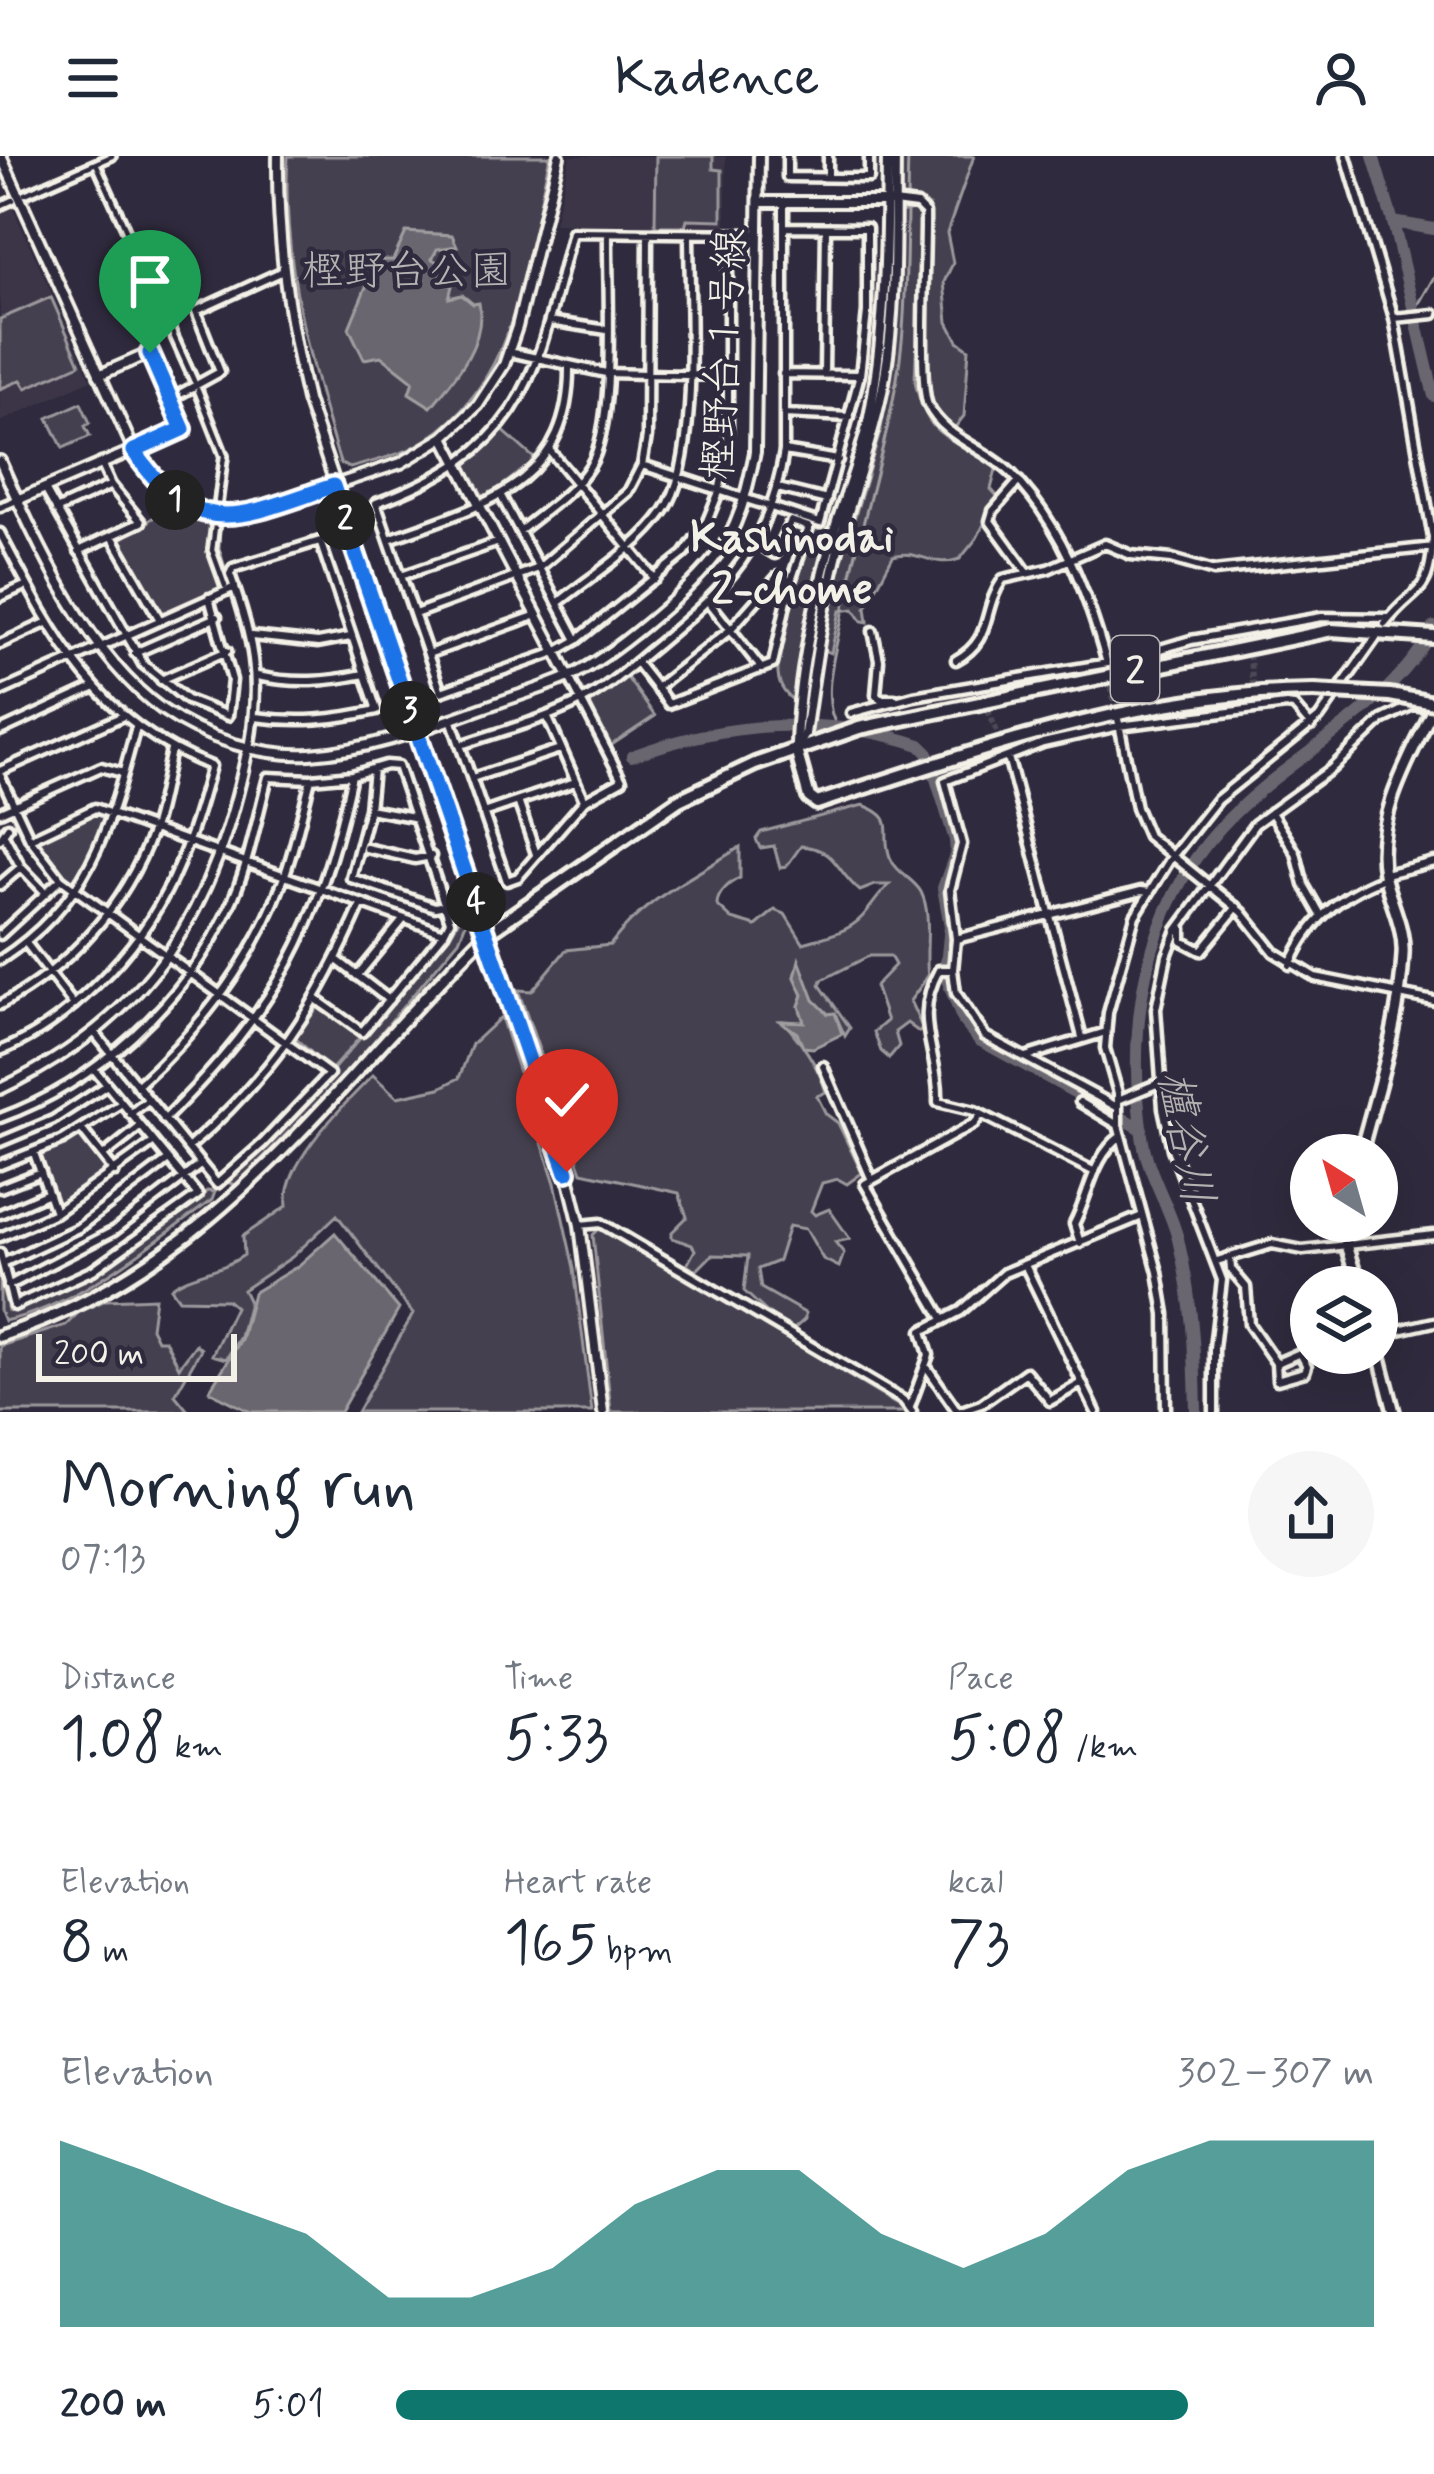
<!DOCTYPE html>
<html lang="en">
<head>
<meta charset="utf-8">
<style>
	:root { --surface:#fff; --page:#f6f6f7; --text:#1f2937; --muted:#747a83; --accent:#0f766e }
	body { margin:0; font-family:Mynerve,"Klee One",sans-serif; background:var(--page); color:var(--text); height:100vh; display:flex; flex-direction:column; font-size:45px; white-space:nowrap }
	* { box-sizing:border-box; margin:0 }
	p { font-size:39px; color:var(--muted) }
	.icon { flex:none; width:66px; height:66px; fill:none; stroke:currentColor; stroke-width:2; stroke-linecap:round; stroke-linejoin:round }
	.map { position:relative; height:1256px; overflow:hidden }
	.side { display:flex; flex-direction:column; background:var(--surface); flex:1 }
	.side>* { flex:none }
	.needle { width:78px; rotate:323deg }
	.tools { position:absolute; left:1290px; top:978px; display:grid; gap:24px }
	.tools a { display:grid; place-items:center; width:108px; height:108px; border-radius:50%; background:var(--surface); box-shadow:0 12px 48px #0002; font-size:60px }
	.scale { position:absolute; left:36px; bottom:30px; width:201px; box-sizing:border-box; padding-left:12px; border:6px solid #f4f1e8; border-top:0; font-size:33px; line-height:42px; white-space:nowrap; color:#f4f1e8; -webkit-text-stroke:9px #2f2a3d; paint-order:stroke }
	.pin { position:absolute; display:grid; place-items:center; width:102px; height:102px; color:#fff; margin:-123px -51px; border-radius:50% 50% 50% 0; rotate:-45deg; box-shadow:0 0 12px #0007 }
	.pin .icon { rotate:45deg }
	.km { position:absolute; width:60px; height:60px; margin:-30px; border-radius:50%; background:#222; color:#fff; font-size:33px; line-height:60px; text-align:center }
	.round { display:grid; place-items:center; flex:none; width:126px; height:126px; border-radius:63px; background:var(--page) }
	.headline { display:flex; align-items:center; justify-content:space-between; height:204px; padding:0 60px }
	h1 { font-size:66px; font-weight:600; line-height:90px }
	.figures { display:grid; grid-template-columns:repeat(3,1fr); gap:18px; height:204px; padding:12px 60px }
	.figures div { display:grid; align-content:center }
	.figures b { font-size:60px; font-weight:600 }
	.figures small { font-size:33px; font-weight:400 }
	.figures p { font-size:33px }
	.chart { height:336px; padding:24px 60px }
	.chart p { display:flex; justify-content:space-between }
	.chart svg { width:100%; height:216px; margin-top:12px; fill:var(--accent); opacity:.7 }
	ul { padding:0 60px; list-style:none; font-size:39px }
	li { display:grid; grid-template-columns:192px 144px 1fr; align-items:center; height:90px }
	li i { height:30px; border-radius:15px; background:var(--accent) }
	header { display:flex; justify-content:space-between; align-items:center; height:156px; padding:0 60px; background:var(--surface); font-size:54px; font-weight:600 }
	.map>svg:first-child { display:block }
	.built { fill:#3b3647 }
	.green { fill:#454050; stroke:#9c989c; stroke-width:3 }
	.water { fill:#6a6670; stroke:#a19ea0; stroke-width:3 }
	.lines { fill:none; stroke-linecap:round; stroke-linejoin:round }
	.stream { stroke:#a19ea0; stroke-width:3 }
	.river { stroke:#6a6670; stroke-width:12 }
	.minor-tunnel { stroke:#4d4857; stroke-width:6; stroke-dasharray:6 3; stroke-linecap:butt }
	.pedestrian-casing { stroke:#f4f1e8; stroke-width:14 }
	.minor-casing { stroke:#f4f1e8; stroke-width:15 }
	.tertiary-casing { stroke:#f4f1e8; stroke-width:16 }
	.secondary-casing { stroke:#f4f1e8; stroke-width:18 }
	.primary-casing { stroke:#f4f1e8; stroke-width:18 }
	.trunk-casing { stroke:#f4f1e8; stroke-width:20 }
	.pedestrian { stroke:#2f2a3d; stroke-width:4.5 }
	.minor { stroke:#2f2a3d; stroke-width:6 }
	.tertiary { stroke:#2f2a3d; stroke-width:8 }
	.secondary { stroke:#2f2a3d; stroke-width:9 }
	.primary { stroke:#2f2a3d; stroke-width:9 }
	.trunk { stroke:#2f2a3d; stroke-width:10 }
	.pedestrian-bridge-casing { stroke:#f4f1e8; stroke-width:14; stroke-linecap:butt }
	.trunk-bridge-casing { stroke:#f4f1e8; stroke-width:20; stroke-linecap:butt }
	.pedestrian-bridge { stroke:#2f2a3d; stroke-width:4.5 }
	.trunk-bridge { stroke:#2f2a3d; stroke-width:10 }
	.route-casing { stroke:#fff; stroke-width:24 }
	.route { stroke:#1a73e8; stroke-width:15 }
	.labels { text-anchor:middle; stroke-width:9; stroke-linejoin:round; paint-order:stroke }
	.shield { fill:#2f2a3d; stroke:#b9b5b5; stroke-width:3 }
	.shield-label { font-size:39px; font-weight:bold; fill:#f4f1e8 }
	.park-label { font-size:42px; fill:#b7b3b3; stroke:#2f2a3d }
	.street-label { font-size:42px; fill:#f4f1e8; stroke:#2f2a3d }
	.neighbourhood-label { font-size:45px; font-weight:bold; fill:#f4f1e8; stroke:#2f2a3d }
	.water-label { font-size:45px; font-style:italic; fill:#b6b2b2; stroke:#2f2a3d }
</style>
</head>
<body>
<header><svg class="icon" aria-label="menu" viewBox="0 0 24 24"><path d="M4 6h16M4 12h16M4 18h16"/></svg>Kadence<svg class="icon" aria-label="person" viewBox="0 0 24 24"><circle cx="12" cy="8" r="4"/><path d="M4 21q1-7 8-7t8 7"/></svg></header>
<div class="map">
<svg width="1434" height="1256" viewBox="0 0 1434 1256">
	<rect width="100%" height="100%" fill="#2f2a3d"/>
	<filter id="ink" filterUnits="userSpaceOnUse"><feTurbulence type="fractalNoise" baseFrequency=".00833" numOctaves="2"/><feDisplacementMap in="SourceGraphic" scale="24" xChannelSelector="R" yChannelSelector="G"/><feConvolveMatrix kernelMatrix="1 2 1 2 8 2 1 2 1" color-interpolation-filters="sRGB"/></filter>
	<g filter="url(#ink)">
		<path class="built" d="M570,0H726V74L554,67Z
			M12,50L91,224L0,266V56Z"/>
		<path class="green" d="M288,0H550C526,103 518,238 412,292C393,301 370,306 350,312L340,307C310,209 281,103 288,0Z
			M656,0H713V13L722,14V64L687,63L685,70H655Z
			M899,0H974L947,77L953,107L944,126L948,166L958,185L969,193L964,260L953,274L931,251L928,238L929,50L919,43L900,42Z
			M913,54L921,58L922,65L915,225C929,291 952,276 997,310L991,333L998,341L977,382L960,403C931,413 919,392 893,400L866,451L868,466L862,465L854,453L840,455L831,497L823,494L837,420L881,273L895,194L900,57Z
			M51,141L80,208L26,232L21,224L0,233V163Z
			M81,247L90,267L85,270L90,280L63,292L48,262Z
			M500,272L536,304L482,345L465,310Z
			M166,353L190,364L220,371L219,392L229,425L228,429L165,458L158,456L118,385Z
			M816,369L829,373L812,435L794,545C783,537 777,526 778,512C779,476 804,405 816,369Z
			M626,520L655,560L610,590L590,553L592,543Z
			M863,649C900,663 880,674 890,701C896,717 914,723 921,736C933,760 924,794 928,820L910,845L923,873L919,876L907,867L895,876L899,890L889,902L881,895L874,876L887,865L875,830L895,809L890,800H869L822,824L820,829L850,872L845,880L835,858H828L814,844L799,807L795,821L803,839L799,850L805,867L783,865C801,886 818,908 826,936L817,940L826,958L838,967L862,1017L847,1028L838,1023L822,1027L811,1055L815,1059L829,1053L850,1083L835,1086L844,1097L839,1111L823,1103L806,1073L789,1070L778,1105L758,1113L761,1132L805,1157V1163L794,1173L771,1160L744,1135L748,1100L712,1099L696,1115L687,1109L695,1094L692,1089L672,1082V1076L687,1061L679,1037L582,1016L518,834L532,835L566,794L610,789C645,742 692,722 740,691V722C730,726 717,737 717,749L732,763L756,770L775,754L785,758L803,787C823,781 847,777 862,761C872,750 878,739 889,729H875L860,735C835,715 838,693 801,690L786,711L780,712L774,690L760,692L756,683L761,676Z
			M92,657L108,662L95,695L75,728H70L35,688L37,683Z
			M469,759L459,784L350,914L236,1029L223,1025L283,971L450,779L461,760Z
			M320,848L362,879L331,914L295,882Z
			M501,861L555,1027L574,1112L592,1256H357L413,1158L337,1059L292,1101L243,1134L249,1146L240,1181L226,1203L212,1199L235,1151L227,1144L179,1143L171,1132C191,1116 221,1116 244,1099L243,1080L287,1050C282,1007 344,949 373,919L397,941L440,932L459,922L472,888Z
			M79,978L108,1017L63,1049H56L40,1006L42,997Z
			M207,1035L215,1036L212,1044C153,1087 77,1151 4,1165L0,1155V1122L8,1154C83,1127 145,1085 207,1035Z
			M601,1071L899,1250L905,1256H611L593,1079Z
			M155,1142L151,1172L157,1184H165L179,1211L196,1188L201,1193L175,1239L189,1256H0V1190L66,1169L78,1157L106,1144Z"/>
		<path class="water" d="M406,76L452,79L457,90L437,93L432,103L443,109L453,126L449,142L462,139L473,148L479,147C486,187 456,221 431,251L409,237L413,225L381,200L364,203L349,172L377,104H393Z
			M799,804L814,844L828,858L835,857L842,878L813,892L803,891L797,877L780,865L804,866L799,850L803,839L795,821Z
			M335,1077L399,1153L340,1256H251L209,1235L241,1184L253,1137L298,1110Z"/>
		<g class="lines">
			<path class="stream" d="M1414,156L1434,121
				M839,574C818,544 837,491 843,457C859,366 893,277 902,185C908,124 906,61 908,0"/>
			<path class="river" d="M1373,0L1393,66L1434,240
				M1393,66L1434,73
				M632,600C723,566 826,558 920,589L928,597L955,684L956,696L943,732L950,770L945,818L963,865L979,884L1142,973
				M1196,1256C1195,1197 1192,1141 1178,1083C1169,1048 1146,1015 1142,979C1127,869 1143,756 1221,671C1285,600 1388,559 1434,471"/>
			<path class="minor-tunnel" d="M1247,480L1255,546
				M1106,504L1117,560
				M977,529L1008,601"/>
			<defs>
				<path id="pedestrian" d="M96,7L194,225
					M25,38L112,0
					M0,50L13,44
					M198,234L224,300
					M212,394L225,430"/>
				<path id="minor" d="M787,0V21L869,22V0
					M828,0V20
					M1346,0L1394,162L1433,382C1429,444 1416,428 1385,468
					M894,46L917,49L925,57C926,92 918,226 928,249C943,282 988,293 1012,318C1062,369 1087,437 1106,504
					M728,79V292L719,336L707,365L684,398L577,484L556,496L441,536L376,347C529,291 535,219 572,76L759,78
					M1394,162L1434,158
					M549,165L607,174
					M509,196L606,217L727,220
					M783,218L860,219
					M824,218L826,72
					M171,243L220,216L196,155L283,115
					M784,258L850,261
					M784,295L838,304
					M551,296L655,423
					M642,309L820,367L860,219L867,156V72L785,71
					M1019,325L993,355L990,365L1027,416
					M778,332L827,344
					M45,333L143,508L187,544L228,560L232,524L209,442
					M501,340L577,484
					M0,351L17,344
					M56,354L111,329
					M520,375C544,355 573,337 590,310C617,267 607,133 608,77
					M0,377C54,481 96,566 211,610C185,706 161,771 84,840C60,862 31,883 0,895
					M112,380L160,464
					M389,383C483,349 570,330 569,211
					M79,395L141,366L111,329L101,307
					M401,420L499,386
					M0,441L27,429
					M709,446L762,513
					M558,447C593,419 638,392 664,355C701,303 689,146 689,78
					M415,458L539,412L628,336L642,309L647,281L648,77
					M873,475L879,504L876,539L880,543H895
					M252,480L318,487L350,481
					M0,488L48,466
					M135,497L217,461
					M428,498L537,459
					M956,504C994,483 981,454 1003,423L1048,413L1105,388L1131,399L1172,403L1214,415L1434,391
					M636,506L669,548L773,508L791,425L809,371L791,365L775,398L757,387
					M257,520C295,528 326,526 364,518
					M161,524L227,495
					M656,532L731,473L778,420L791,425
					M0,536L235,431
					M851,557L914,540L1120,505L1191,484L1322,461L1389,462
					M547,560L584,644
					M451,563L507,725L518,721L584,645L622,624L569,521
					M1118,563L1136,652L1148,680L1242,756L1274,796L1315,821L1434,845
					M0,575L93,532
					M461,589C501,575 545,564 583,544C610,530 633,508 657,489C727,431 770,389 784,295V47
					M249,592C262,523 253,482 230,418L233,412L320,385L377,554C334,564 298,567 255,561
					M1008,601L1082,881
					M373,613L369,653L351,722L435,751L445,749
					M0,615L123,560
					M0,619L30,683L61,723L329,918L263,987L217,1028L94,876
					M352,619L386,609L398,610L450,765L444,777
					M472,622L560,593
					M518,645L536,698
					M369,653L413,661
					M0,656L101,611L123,617
					M1271,656L1296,697L1304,729L1321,759
					M483,657L575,626
					M5,681L21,711L46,737
					M0,683L8,671
					M30,683L95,652L444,777L362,876L316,843
					M366,692L415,703L431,700
					M1385,718L1434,706
					M0,729L21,711
					M1182,772V785L1201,795L1237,751
					M0,779L61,723
					M956,783L1141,735L1150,736
					M26,787L74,849
					M0,804C93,743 109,671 136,571
					M337,804L389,844
					M1290,809C1310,764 1338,740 1384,722
					M953,814H939C911,865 940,897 938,946L975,955L1093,1015
					M357,820L403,764
					M0,849C69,812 125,750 152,676C161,650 165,621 171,594
					M1025,901L1106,876
					M823,910L872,1024
					M137,930C201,872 253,805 283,724C295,692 302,656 311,623
					M1118,944L1159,927
					M1080,946L1118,969
					M1117,951L985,880L956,837L953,814L956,783L950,734L962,688L945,625L1043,587L1119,570L1286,549L1294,550L1311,570
					M130,958L148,944
					M0,962C97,927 183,847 228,754C248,713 256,665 268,621L311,623L352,619C318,776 278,850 164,964
					M82,974L115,1016
					M0,986L53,964L107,929
					M188,992C273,918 316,852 361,749
					M34,997L55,1056
					M103,1000L141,970
					M0,1009L63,984L122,947
					M0,1032L41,1016
					M0,1058L46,1038
					M580,1069L601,1067L903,1244L912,1256
					M0,1081L55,1057L154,986
					M1080,1087L1074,1068C1090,1038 1092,1001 1121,980
					M0,1097L14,1150L93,1114L198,1039L94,913
					M1230,1102L1231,1113L1246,1131L1249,1168L1276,1207L1277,1224L1305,1216L1307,1210L1300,1197L1311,1190
					M1217,1105L1272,1088L1303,1094L1434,1079
					M3,1107L78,1072L167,1005
					M1025,1109L1096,1256
					M8,1130L114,1075L200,1009
					M943,1163L865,1028L974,968L981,959
					M1377,1179L1434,1166
					M1277,1207L1300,1197
					M928,1213L958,1256L981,1248L1026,1216L1050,1245L1082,1227
					M910,1251L929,1199L922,1175L961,1155L1004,1117L1142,1060
					M1166,1256L1165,1158L1158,1116L1118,969V937L1105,892L1108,857L1135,760L1171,702L1217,644L1319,562L1377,480
					M1214,1256V1192L1222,1124L1172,993L1163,952L1156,853L1167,800L1177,774L1255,668L1331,613L1382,564L1413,549L1433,552"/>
				<path id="tertiary" d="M1,0L134,295L156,328L171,342L188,352L223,360L250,357L401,307L444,281L478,249L504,209L517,171L559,0
					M278,0C277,83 288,163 307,244L567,1016L580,1069L603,1256
					M759,46H890
					M444,281L569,521
					M0,305C37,388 88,501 163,554C203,582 261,601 310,598C374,594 434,569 494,548C519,539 547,531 571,520C612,500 682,441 712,405C739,374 747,335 755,296L759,0
					M17,344L183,273L150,197L99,219
					M796,588C798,526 813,449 830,389C841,348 859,307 868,266C886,178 886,90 887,0
					M797,592L805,578C814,517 822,456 837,397C851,337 875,281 885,220C897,148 894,73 895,0
					M0,933C153,861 215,753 248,592"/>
				<path id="secondary" d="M0,1180C216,1112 333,928 487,777"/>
				<path id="primary" d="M1360,999C1377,934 1400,865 1403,799C1405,771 1389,744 1384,718C1373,662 1411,599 1434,551
					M1345,1065L1346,1089L1359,1131
					M1377,1190L1394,1256"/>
				<path id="trunk" d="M796,594L809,641L817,647C980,594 1140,536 1314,535
					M487,777L679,644L755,608L859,572L1332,474L1434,481"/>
			</defs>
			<use href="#pedestrian" class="pedestrian-casing"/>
			<use href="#minor" class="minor-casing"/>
			<use href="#tertiary" class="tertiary-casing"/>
			<use href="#secondary" class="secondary-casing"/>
			<use href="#primary" class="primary-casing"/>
			<use href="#trunk" class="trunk-casing"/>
			<use href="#pedestrian" class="pedestrian"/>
			<use href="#minor" class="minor"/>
			<use href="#tertiary" class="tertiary"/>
			<use href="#secondary" class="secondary"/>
			<use href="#primary" class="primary"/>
			<use href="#trunk" class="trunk"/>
			<defs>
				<path id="pedestrian-bridge" d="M212,394L224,300"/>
				<path id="trunk-bridge" d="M1314,535L1390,539L1434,547"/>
			</defs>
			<use href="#pedestrian-bridge" class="pedestrian-bridge-casing"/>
			<use href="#trunk-bridge" class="trunk-bridge-casing"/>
			<use href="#pedestrian-bridge" class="pedestrian-bridge"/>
			<use href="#trunk-bridge" class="trunk-bridge"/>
		</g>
	</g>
	<g class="lines" filter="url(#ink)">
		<defs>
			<path id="route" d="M150,197L183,273L134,295C198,388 240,361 333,330L567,1016"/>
		</defs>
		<use href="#route" class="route-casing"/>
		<use href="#route" class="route"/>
	</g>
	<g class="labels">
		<rect class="shield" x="1111" y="480" width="48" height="66" rx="9"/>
		<g class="shield-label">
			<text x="1135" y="527">2</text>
		</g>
		<g class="park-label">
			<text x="407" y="128">樫野台公園</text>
		</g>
		<g class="street-label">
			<text transform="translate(722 198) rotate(-87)" y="15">樫野台１号線</text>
		</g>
		<g class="neighbourhood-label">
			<text x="792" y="395">Kashinodai<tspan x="792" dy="52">2-chome</tspan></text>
		</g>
		<g class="water-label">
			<text transform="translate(1188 981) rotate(79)" y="16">櫨谷川</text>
		</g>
	</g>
</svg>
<div class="tools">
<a><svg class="needle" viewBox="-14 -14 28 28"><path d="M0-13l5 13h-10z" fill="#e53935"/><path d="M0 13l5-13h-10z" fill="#747a83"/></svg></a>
<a><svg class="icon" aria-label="layers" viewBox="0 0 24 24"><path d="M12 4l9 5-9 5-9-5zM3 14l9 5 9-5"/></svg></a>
</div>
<div class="scale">200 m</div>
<div class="pin" style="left:150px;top:197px;background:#1e9e55"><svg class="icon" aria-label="arrive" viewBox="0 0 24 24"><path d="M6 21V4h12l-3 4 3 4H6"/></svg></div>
<div class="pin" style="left:567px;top:1016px;background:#d93025"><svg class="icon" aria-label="check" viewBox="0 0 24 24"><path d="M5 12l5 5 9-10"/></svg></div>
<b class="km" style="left:175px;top:344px">1</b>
<b class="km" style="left:345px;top:364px">2</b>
<b class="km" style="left:410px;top:555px">3</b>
<b class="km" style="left:476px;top:746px">4</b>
</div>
<section class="side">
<div class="headline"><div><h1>Morning run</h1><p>07:13</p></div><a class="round"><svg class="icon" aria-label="share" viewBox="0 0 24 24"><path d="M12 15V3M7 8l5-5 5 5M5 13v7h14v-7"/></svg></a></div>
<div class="figures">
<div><p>Distance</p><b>1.08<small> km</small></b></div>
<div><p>Time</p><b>5:33</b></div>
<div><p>Pace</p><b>5:08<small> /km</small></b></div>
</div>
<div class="figures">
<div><p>Elevation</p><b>8<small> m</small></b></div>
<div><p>Heart rate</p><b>165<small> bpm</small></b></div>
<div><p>kcal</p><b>73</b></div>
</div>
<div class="chart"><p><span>Elevation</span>302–307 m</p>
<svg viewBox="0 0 160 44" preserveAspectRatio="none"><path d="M0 44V6L10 12L20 19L30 25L40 38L50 38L60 32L70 19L80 12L90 12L100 25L110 32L120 25L130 12L140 6L150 6L160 6V44z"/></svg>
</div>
<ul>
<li><b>200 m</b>5:01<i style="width:81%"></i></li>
</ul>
</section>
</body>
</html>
